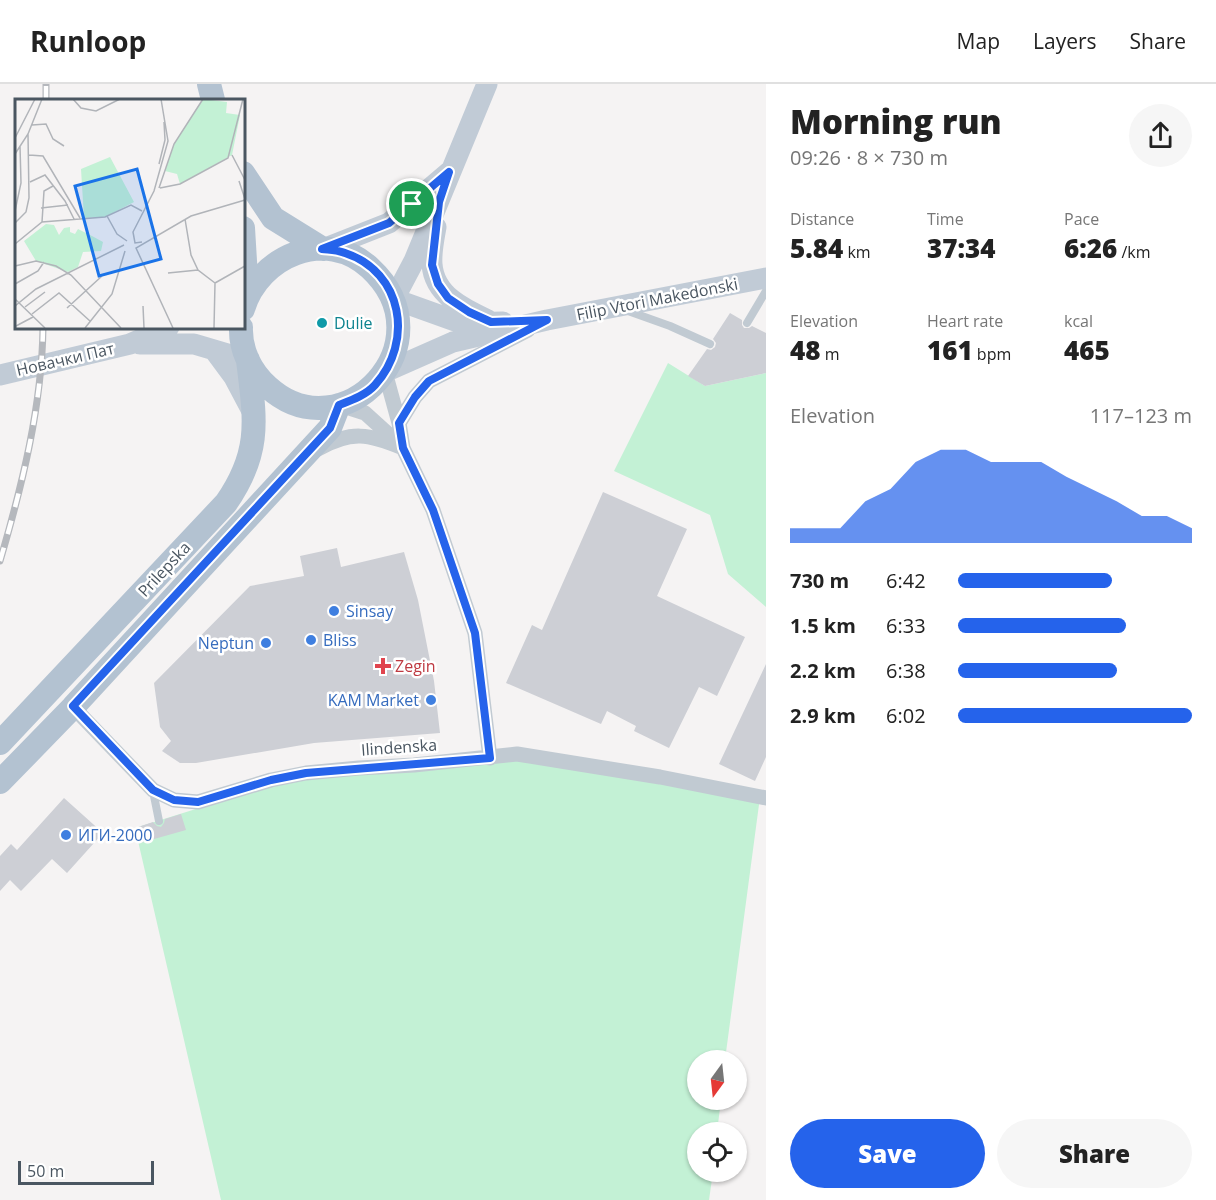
<!DOCTYPE html>
<html lang="en">
<head>
<meta charset="utf-8">
<style>
	:root { --surface:#fff; --page:#f6f6f6; --text:#222; --muted:#767676; --line:#e0e0e0; --accent:#2563eb }
	body { margin:0; font-family:"Open Sans",sans-serif; background:var(--page); color:var(--text); height:100vh; display:flex; flex-direction:column; font-size:22px; white-space:nowrap }
	* { box-sizing:border-box; margin:0 }
	p { font-size:20px; color:var(--muted) }
	.icon { flex:none; width:33px; height:33px; fill:none; stroke:currentColor; stroke-width:2; stroke-linecap:round; stroke-linejoin:round }
	.map { position:relative; flex:1; overflow:hidden }
	.panel { display:flex; flex-direction:column; background:var(--surface); width:450px }
	.panel>* { flex:none }
	.needle { width:39px; rotate:195deg }
	.fabs { position:absolute; left:687px; top:966px; display:grid; gap:12px }
	.fabs a { display:grid; place-items:center; width:60px; height:60px; border-radius:50%; background:var(--surface); box-shadow:0 2px 4px #0004; font-size:30px }
	.scale { position:absolute; left:18px; bottom:15px; width:136px; box-sizing:border-box; padding-left:6px; border:3px solid #4a5661; border-top:0; font-size:16px; line-height:21px; white-space:nowrap; color:#4a5661; -webkit-text-stroke:4px #fff; paint-order:stroke }
	.pin { position:absolute; display:grid; place-items:center; width:51px; height:51px; color:#fff; margin:-26px; border:3px solid #fff; border-radius:50%; box-shadow:0 2px 6px #0007 }
	.round { display:grid; place-items:center; flex:none; width:63px; height:63px; border-radius:32px; background:var(--page) }
	.headline { display:flex; align-items:center; justify-content:space-between; height:102px; padding:0 24px }
	h1 { font-size:33px; font-weight:800; line-height:45px }
	.stats { display:grid; grid-template-columns:repeat(3,1fr); gap:9px; height:102px; padding:6px 24px }
	.stats div { display:grid; align-content:center }
	.stats b { font-size:26px; font-weight:800 }
	.stats small { font-size:16px; font-weight:400 }
	.stats p { font-size:16px }
	.chart { height:168px; padding:12px 24px }
	.chart p { display:flex; justify-content:space-between }
	.chart svg { width:100%; height:108px; margin-top:6px; fill:var(--accent); opacity:.7 }
	.button { display:flex; gap:12px; margin-top:auto; padding:12px 24px }
	.button a { flex:1; height:69px; border-radius:36px; background:var(--accent); color:#fff; font-size:24px; font-weight:800; line-height:69px; text-align:center }
	.button a+a { background:var(--page); color:var(--text) }
	ul { padding:0 24px; list-style:none; font-size:20px }
	li { display:grid; grid-template-columns:96px 72px 1fr; align-items:center; height:45px }
	li i { height:15px; border-radius:8px; background:var(--accent) }
	header { display:flex; align-items:center; gap:36px; box-sizing:border-box; height:84px; padding:0 30px; background:var(--surface); border-bottom:2px solid var(--line) }
	header strong { font-size:28px }
	nav { display:flex; gap:33px; margin-inline-start:auto; font-size:21px }
	main { display:flex; flex:1; min-height:0 }
	.map>svg:first-child { display:block }
	.green { fill:#c3f1d5 }
	.building { fill:#cdcfd5 }
	.lines { fill:none; stroke-linecap:round; stroke-linejoin:round }
	.lane { stroke:#c1cad2; stroke-width:8 }
	.street { stroke:#c1cad2; stroke-width:15 }
	.secondary { stroke:#c1cbd6; stroke-width:21 }
	.primary { stroke:#b3c2d1; stroke-width:24 }
	.rail-casing { stroke:#b5b8bd; stroke-width:7 }
	.rail { stroke:#fff; stroke-width:4.5; stroke-dasharray:14; stroke-linecap:butt }
	.route-casing { stroke:#fff; stroke-width:12 }
	.route { stroke:#2563eb; stroke-width:8 }
	.culture-dot { fill:#0f9aa8; stroke:#fff; stroke-width:2 }
	.shop-dot { fill:#3f7fe0; stroke:#fff; stroke-width:2 }
	.health-dot { fill:#e0444e; stroke:#fff; stroke-width:2 }
	.labels { text-anchor:middle; stroke-width:5; stroke-linejoin:round; paint-order:stroke }
	.street-label { font-size:16px; fill:#4a5661; stroke:#fff }
	.culture-label { font-size:16px; fill:#0d838f; stroke:#fff; text-anchor:start }
	.shop-label { font-size:16px; fill:#366cbe; stroke:#fff; text-anchor:start }
	.health-label { font-size:16px; fill:#be3a42; stroke:#fff; text-anchor:start }
	.inset-road { fill:none; stroke:#b1b4b9; stroke-width:1.5 }
	.view { fill:#1a73e8; fill-opacity:0.15; stroke:#1a73e8; stroke-width:3 }
	.inset-edge { fill:none; stroke:#4a5661; stroke-width:3 }
</style>
</head>
<body>
<header>
<strong>Runloop</strong>
<nav><a>Map</a><a>Layers</a><a>Share</a></nav>
</header>
<main>
<div class="map">
<svg width="766" height="1116" viewBox="0 0 766 1116">
	<rect width="100%" height="100%" fill="#f5f3f3"/>
	<path class="green" d="M668,279L705,302L766,289V523L728,490L710,431L614,387Z
		M517,670L760,713L725,976H698V1016H721L717,1048H698V1088H713L709,1116H221L135,744L199,724L271,696Z"/>
	<path class="building" d="M730,229L742,236V241L744,244H749L752,242L766,249V289L705,302L688,292L707,265L711,266L715,263L716,259L713,255Z
		M603,408L687,445L657,512L745,553L717,612L699,603L669,664L634,647L636,642L607,627L601,640L506,599L532,541L542,546Z
		M337,464L341,483L404,468L418,516L434,597L440,649L314,659L196,679H180L162,667L171,657L160,643L154,599L250,502L304,492L300,472Z
		M766,580V673L755,697L719,680Z
		M64,714L103,749L67,789L52,775L21,807L10,796L0,807V772L11,760L17,766Z
		M181,730L186,746L140,759L135,744L153,738L157,742L161,743L164,739L165,735Z"/>
	<g class="lines">
		<path class="lane" d="M628,227L670,242L710,260
			M747,239L766,207
			M153,707L159,737"/>
		<path class="street" d="M385,288L399,339
			M340,321L365,329L397,358
			M318,365C352,346 368,350 403,364
			M73,623L153,706L174,716L198,718L271,696L306,689L359,684L414,681L517,670L660,693L766,714
			M490,674L475,549L433,426L403,364L399,339L415,313L429,297L528,246"/>
		<path class="secondary" d="M487,0L414,177L394,215L461,239L503,238
			M436,143C434,155 431,168 432,180C434,211 464,225 488,236
			M323,165L389,139L449,88
			M140,260H194L248,276
			M214,266L234,293L252,327
			M385,288L453,258L547,236L766,194
			M0,291L130,260L169,243"/>
		<path class="primary" d="M209,0L213,16
			M243,89L273,134L323,165
			M243,144L247,210
			M241,243C240,266 251,288 268,303C343,371 450,258 370,184C326,143 259,172 243,225
			M0,659L226,419C262,367 255,335 248,276
			M0,698L73,623L330,344L339,321"/>
		<defs>
			<path id="rail" d="M46,16V0
				M0,477C22,402 42,322 43,243"/>
		</defs>
		<use href="#rail" class="rail-casing"/>
		<use href="#rail" class="rail"/>
	</g>
	<g class="lines">
		<defs>
			<path id="route" d="M449,88L439,118L432,181L438,200L448,214L469,228L491,238L547,236L429,297L415,313L399,339L403,364L433,426L475,549L490,674L306,689L271,696L198,718L174,716L153,706L73,622L330,344L339,321C352,316 366,311 375,301C414,258 403,188 345,169C338,166 330,166 322,165L389,139Z"/>
		</defs>
		<use href="#route" class="route-casing"/>
		<use href="#route" class="route"/>
	</g>
	<circle class="culture-dot" cx="322" cy="239" r="6"/>
	<g class="shop-dot">
		<circle cx="334" cy="527" r="6"/>
		<circle cx="311" cy="556" r="6"/>
		<circle cx="266" cy="559" r="6"/>
		<circle cx="431" cy="616" r="6"/>
		<circle cx="66" cy="751" r="6"/>
	</g>
	<path class="health-dot" d="M380 573h6v6h6v6h-6v6h-6v-6h-6v-6h6z"/>
	<g class="labels">
		<g class="street-label">
			<text transform="translate(657 215) rotate(-11)" y="6">Filip Vtori Makedonski</text>
			<text transform="translate(65 275) rotate(-13)" y="6">Новачки Пат</text>
			<text transform="translate(164 485) rotate(-47)" y="6">Prilepska</text>
			<text transform="translate(399 663) rotate(-4)" y="6">Ilindenska</text>
		</g>
		<g class="culture-label">
			<text x="334" y="245">Dulie</text>
		</g>
		<g class="shop-label">
			<text x="346" y="533">Sinsay</text>
			<text x="323" y="562">Bliss</text>
			<text x="254" y="565" text-anchor="end">Neptun</text>
			<text x="419" y="622" text-anchor="end">KAM Market</text>
			<text x="78" y="757">ИГИ-2000</text>
		</g>
		<g class="health-label">
			<text x="395" y="588">Zegin</text>
		</g>
	</g>
	<g transform="translate(15 15)">
		<rect width="230" height="230" fill="#f5f3f3"/>
		<path d="M188,0L212,3L211,14L225,16L217,56L165,85L162,75L150,72L159,45ZM95,58L119,103L90,118L69,119L66,70ZM31,125L39,126L44,136L49,129L55,128V133L60,135L63,130L77,137L88,143L86,152L68,153L63,168L53,173L21,162L9,142Z" fill="#c3f1d5"/>
		<path class="inset-road" d="M58,0L66,9L81,12L105,0M17,26L31,25L38,40L49,47M0,39L20,0M0,55L13,35L27,0M14,56L28,57L65,119M217,56L230,81M144,65L150,41L149,23M224,82L230,100M15,83L30,76L50,102L59,120M144,89L159,45L188,0M145,89L165,85L213,59L228,0M26,109L53,106M0,112L6,84L5,47M92,117L102,135L112,142M170,120L176,156L183,171L200,184M27,123L29,92L38,87M0,124L11,113L14,99L13,35M127,143L120,144L118,133L139,92L153,42L146,0M0,145L27,123L90,118L116,106L127,112M0,167L21,162L41,167L56,176L106,229M153,174L183,171M200,184L230,167M0,185L23,172L29,163M0,200L30,229M0,207L21,190L109,146M128,207L129,229M10,208L30,193M52,209L87,177M17,215L44,194L75,222M1,227L18,218M70,229L97,195L110,152M158,229L121,149L176,117L230,101M199,229L200,184"/>
		<path class="view" d="M122,70L146,160L84,177L60,87Z"/>
		<rect width="230" height="230" class="inset-edge"/>
	</g>
</svg>
<div class="fabs">
<a><svg class="needle" viewBox="-14 -14 28 28"><path d="M0-13l5 13h-10z" fill="#e53935"/><path d="M0 13l5-13h-10z" fill="#767676"/></svg></a>
<a><svg class="icon" aria-label="locate" viewBox="0 0 24 24"><circle cx="12" cy="12" r="6"/><path d="M12 2v4M12 18v4M2 12h4M18 12h4"/></svg></a>
</div>
<div class="scale">50 m</div>
<div class="pin" style="left:412px;top:120px;background:#1e9e55"><svg class="icon" aria-label="arrive" viewBox="0 0 24 24"><path d="M6 21V4h12l-3 4 3 4H6"/></svg></div>
</div>
<section class="panel">
<div class="headline"><div><h1>Morning run</h1><p>09:26 · 8 × 730 m</p></div><a class="round"><svg class="icon" aria-label="share" viewBox="0 0 24 24"><path d="M12 15V3M7 8l5-5 5 5M5 13v7h14v-7"/></svg></a></div>
<div class="stats">
<div><p>Distance</p><b>5.84<small> km</small></b></div>
<div><p>Time</p><b>37:34</b></div>
<div><p>Pace</p><b>6:26<small> /km</small></b></div>
</div>
<div class="stats">
<div><p>Elevation</p><b>48<small> m</small></b></div>
<div><p>Heart rate</p><b>161<small> bpm</small></b></div>
<div><p>kcal</p><b>465</b></div>
</div>
<div class="chart"><p><span>Elevation</span>117–123 m</p>
<svg viewBox="0 0 160 44" preserveAspectRatio="none"><path d="M0 44V38L10 38L20 38L30 27L40 22L50 11L60 6L70 6L80 11L90 11L100 11L110 17L120 22L130 27L140 33L150 33L160 38V44z"/></svg>
</div>
<ul>
<li><b>730 m</b>6:42<i style="width:66%"></i></li>
<li><b>1.5 km</b>6:33<i style="width:72%"></i></li>
<li><b>2.2 km</b>6:38<i style="width:68%"></i></li>
<li><b>2.9 km</b>6:02<i style="width:100%"></i></li>
</ul>
<div class="button"><a>Save</a><a>Share</a></div>
</section>
</main>
</body>
</html>
